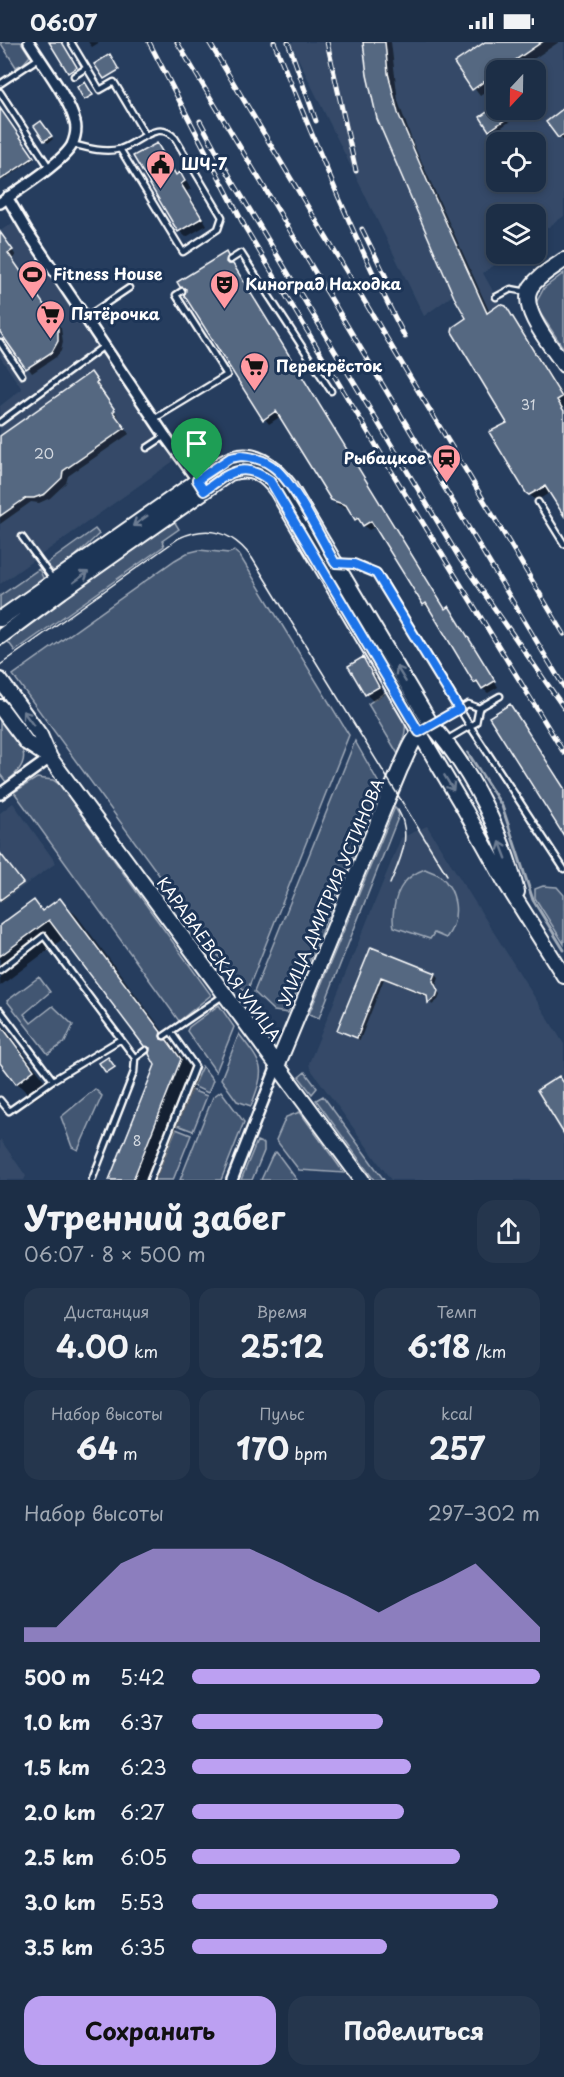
<!DOCTYPE html>
<html lang="ru">
<head>
<meta charset="utf-8">
<style>
	:root { --surface:#1c2e46; --page:#25364d; --text:#f1f3f6; --muted:#a0a8b3; --line:#3a4a5f; --accent:#bca0f2 }
	body { margin:0; font-family:"Playpen Sans",sans-serif; background:var(--page); color:var(--text); height:100vh; display:flex; flex-direction:column; font-size:22px; white-space:nowrap }
	* { box-sizing:border-box; margin:0 }
	p { font-size:20px; color:var(--muted) }
	.icon { flex:none; width:33px; height:33px; fill:none; stroke:currentColor; stroke-width:2; stroke-linecap:round; stroke-linejoin:round }
	.map { position:relative; height:1138px; overflow:hidden }
	.drawer { display:flex; flex-direction:column; background:var(--surface); flex:1 }
	.drawer>* { flex:none }
	.needle { width:39px; rotate:202deg }
	.tools { position:absolute; left:486px; top:18px; display:grid; gap:12px }
	.tools a { display:grid; place-items:center; width:60px; height:60px; border-radius:12px; background:var(--surface); box-shadow:0 3px 9px #0003,0 0 0 2px var(--line); font-size:30px }
	.pin { position:absolute; display:grid; place-items:center; width:51px; height:51px; color:#fff; margin:-62px -26px; border-radius:50% 50% 50% 0; rotate:-45deg; box-shadow:0 0 6px #0007 }
	.pin .icon { rotate:45deg }
	.round { display:grid; place-items:center; flex:none; width:63px; height:63px; border-radius:18px; background:var(--page) }
	.overview { display:flex; align-items:center; justify-content:space-between; height:102px; padding:0 24px }
	h1 { font-size:33px; font-weight:700; line-height:45px }
	.figures { display:grid; grid-template-columns:repeat(3,1fr); gap:9px; height:102px; padding:6px 24px }
	.figures div { display:grid; align-content:center; border-radius:15px; background:var(--page); text-align:center }
	.figures b { font-size:30px; font-weight:700 }
	.figures small { font-size:16px; font-weight:400 }
	.figures p { font-size:16px }
	.chart { height:168px; padding:12px 24px }
	.chart p { display:flex; justify-content:space-between }
	.chart svg { width:100%; height:108px; margin-top:6px; fill:var(--accent); opacity:.7 }
	.primary-button { display:flex; gap:12px; margin-top:auto; padding:12px 24px }
	.primary-button a { flex:1; height:69px; border-radius:18px; background:var(--accent); color:#111; font-size:24px; font-weight:700; line-height:69px; text-align:center }
	.primary-button a+a { background:var(--page); color:var(--text) }
	ul { padding:0 24px; list-style:none; font-size:20px }
	li { display:grid; grid-template-columns:96px 72px 1fr; align-items:center; height:45px }
	li i { height:15px; border-radius:8px; background:var(--accent) }
	.status { display:flex; justify-content:space-between; align-items:center; height:42px; padding:0 30px; background:var(--surface); direction:ltr }
	.status svg { height:16px; fill:currentColor }
	.map>svg:first-child { display:block }
	.built { fill:#344a68; fill-rule:evenodd }
	.green { fill:#425672; stroke:#a0aab8; stroke-width:1.5 }
	.shadow { fill:#0007 }
	.lines { fill:none; stroke-linecap:round; stroke-linejoin:round }
	.stream { stroke:#a4aebb; stroke-width:3 }
	.building { fill:#556781; stroke:#fff; stroke-width:1.5 }
	.lane-casing { stroke:#fff; stroke-width:9 }
	.street-casing { stroke:#fff; stroke-width:14 }
	.secondary-casing { stroke:#fff; stroke-width:18 }
	.lane { stroke:#1d3557; stroke-width:4.5 }
	.street { stroke:#1d3557; stroke-width:9 }
	.secondary { stroke:#1d3557; stroke-width:14 }
	.tram { stroke:#fff; stroke-width:1.5 }
	.rail-casing { stroke:#fff; stroke-width:5 }
	.rail { stroke:#1d3557; stroke-width:3; stroke-dasharray:9; stroke-linecap:butt }
	.oneway { stroke:#6c7c92 }
	.route-casing { stroke:#fff; stroke-width:12 }
	.route { stroke:#1a73e8; stroke-width:8 }
	.labels { text-anchor:middle; stroke-width:6; stroke-linejoin:round; paint-order:stroke }
	.number-label { font-size:14px; fill:#d4d9e0 }
	.poi-label { font-size:16px; font-weight:bold; fill:#fff; stroke:#1d3557; text-anchor:start }
	.street-label { font-size:16px; fill:#fff; stroke:#1d3557 }
</style>
</head>
<body>
<div class="status"><b>06:07</b><svg viewBox="0 0 49 12"><path d="M0 12V9h3v3zM5 12V6h3v6zM10 12V3h3v9zM15 12V0h3v12zM26 1h20v11H26zM47 4h2v5h-2z"/></svg></div>
<div class="map">
<svg width="564" height="1138" viewBox="0 0 564 1138">
	<rect width="100%" height="100%" fill="#263d5e"/>
	<filter id="ink" filterUnits="userSpaceOnUse"><feTurbulence type="fractalNoise" baseFrequency=".0167" numOctaves="2"/><feDisplacementMap in="SourceGraphic" scale="12" xChannelSelector="R" yChannelSelector="G"/><feConvolveMatrix kernelMatrix="1 2 1 2 8 2 1 2 1" color-interpolation-filters="sRGB"/></filter>
	<g filter="url(#ink)">
		<path class="built" d="M290,0H564V174L536,194V172H496V212H511L483,231L500,262L491,268L494,274H465L453,253L424,274ZM496,28H536V68H496ZM496,100H536V140H496Z
			M14,180L175,418L0,542V364L22,347L0,315V189Z
			M13,761L56,821L0,861V771Z
			M427,784L564,1002V1138H391L310,1026L309,1021L401,796Z
			M0,1097L26,1134L24,1138H0Z"/>
		<path class="green" d="M0,0H21L30,14L23,22L16,25Z
			M564,231V307L540,271L536,261L544,246Z
			M174,479L179,487L162,499L164,504L15,609L6,597Z
			M95,487L99,492L71,518L55,530L46,522Z
			M199,508L229,511L234,509L240,514L349,693L246,952L13,633L175,518L187,511Z
			M39,527L44,538L0,568V554Z
			M387,649C405,677 412,678 398,712L368,662Z
			M0,676C19,702 39,715 6,740L0,732Z
			M355,699L381,745L288,971L274,969L254,950Z
			M37,736L53,738L60,743L211,953L179,979L14,750Z
			M395,765L399,773L319,976L309,972Z
			M425,827C429,829 435,831 439,833C458,848 461,877 446,896L434,891L430,897L394,885C392,878 393,873 394,866C397,846 406,834 425,827Z
			M543,844L557,845L564,853V902L535,856V847Z
			M39,935L50,950L24,972L31,981L53,964L73,983L65,1000L48,1012L7,959Z
			M219,963L234,985L216,1030L187,989L189,985Z
			M239,992C264,1025 266,1025 251,1064L237,1059L221,1037Z
			M202,1024L213,1038L208,1051L193,1044Z
			M305,1030L317,1046L312,1052L299,1035Z
			M95,1047L102,1054L78,1108L72,1105L61,1075Z
			M191,1048L207,1054L193,1089L177,1083Z
			M221,1049L244,1080L221,1138H180L213,1055Z
			M323,1054L384,1138H374L316,1058Z
			M300,1070L344,1131L299,1128L276,1098L286,1075Z
			M176,1087L191,1093L173,1138H155Z
			M257,1099L264,1102V1109L252,1138H241Z
			M276,1110L277,1111L297,1138H261L272,1114Z"/>
		<path class="shadow" d="M88,0H100L92,5Z
			M365,0H391L398,59L413,101L490,271L505,265L512,272L564,356V471L551,450L536,459L527,450L509,381Z
			M488,0H559L517,28H496V43L480,54L456,22Z
			M496,65V68H505L512,78L493,91L482,76Z
			M0,68L34,117L0,140Z
			M564,68V100L548,80Z
			M44,84L53,97L48,101L45,98Z
			M156,103L163,109L178,134L180,132L186,139L191,147L187,149L207,183L186,195L179,189Z
			M0,199L8,201L16,214L12,217L61,286L63,300L61,309L56,315L32,331L0,287Z
			M226,212L230,217L231,222L237,228L446,568L449,566L454,571L498,645L488,651L475,640L430,566L429,567L424,562L376,484L369,488L356,477L350,467L338,463L333,458L281,374L269,382L265,377L186,253L187,250L181,244Z
			M95,337L129,392L68,434L66,441L50,456L39,461L31,460L0,482V396Z
			M362,617L369,624L385,652L373,659L366,652Z
			M0,813L23,842L0,860Z
			M60,858L77,874L197,1035L156,1138H111L157,1023L151,1009L64,896L0,944V885L34,860L44,870Z
			M372,907L436,932L439,935L436,944L440,953L438,958L432,963L428,955L384,937L360,998L339,988Z
			M0,979L50,1046L34,1058L17,1041L0,1018Z"/>
		<g class="lines">
			<path class="stream" d="M468,711L502,764L533,858L564,908"/>
		</g>
		<path class="building" d="M49,0H62L77,25L68,31Z
			M363,0H385L388,31L398,71L429,143L487,271L500,262L506,264L562,355L557,358L564,369V474L545,444L529,453L526,451L489,390L507,381L452,290L453,285L466,276L454,255L377,77L367,33Z
			M485,0H542L501,28H496V31L472,48L454,21Z
			M110,12L119,28L104,37L94,22Z
			M85,40L93,53L84,58L77,45Z
			M496,64V68H505L510,74L489,89L480,75Z
			M0,66L34,115L0,138Z
			M564,66V92L558,96L546,80Z
			M41,79L52,94L44,99L34,84Z
			M157,101L176,133L180,130L185,139L181,142L202,176L178,190L133,114Z
			M0,190L13,208L8,211L56,280L58,287V299L52,310L26,327L0,290Z
			M226,210L228,214L226,220L228,222H233L445,567L449,564L495,639L482,647L477,639L474,641L426,561L423,563L371,479L363,484L358,476L355,478L346,463L331,458L276,369L263,378L184,253L186,247L180,245L177,240Z
			M91,330L98,340L96,341L115,368L113,370L125,386L63,429L62,436L45,452L34,456H26L0,474V394Z
			M363,615L379,645L365,653L348,624Z
			M510,662L564,746V794L489,675Z
			M0,811L23,841L0,858Z
			M60,856L161,990L160,994L161,997L167,998L181,1017L133,1138H109L155,1023L149,1012L150,1006L144,1004L49,878L0,914V883L34,858L42,869Z
			M371,905L436,931L433,939L438,949L436,955L428,961L427,953L381,935L357,996L337,988Z
			M0,982L34,1028L16,1042L0,1021Z
			M108,1015L115,1025L106,1031L99,1021Z
			M559,1034L564,1041V1092L537,1048Z"/>
		<g class="lines">
			<defs>
				<path id="lane" d="M71,0L100,48L114,40L146,94
					M74,34L86,26
					M0,42L39,16
					M0,50L49,125
					M72,102C87,106 104,111 120,107C139,101 157,77 175,96L222,175L218,187L183,210L120,107
					M230,218L241,211L331,349
					M496,255L511,247L527,250
					M86,275L129,246
					M0,300L22,333
					M154,377L227,333L176,253L182,249
					M0,380L104,304
					M147,406L165,394
					M538,460L564,502
					M22,495L52,536
					M338,521L354,522L377,531L470,684L476,681L479,666
					M434,681L468,662L479,666L500,654
					M448,697L470,684L564,827
					M0,928L44,894L135,1016L134,1030L92,1138
					M0,968L53,1038L9,1069L0,1058
					M164,994L224,953
					M135,1016L146,1008
					M53,1038L121,997
					M150,1138L195,1024L171,990"/>
				<path id="street" d="M7,155L27,189L165,394L200,442
					M0,161C18,148 63,120 72,103C75,96 77,87 75,80C70,58 42,21 29,0
					M0,752L50,716
					M232,1138L277,1024"/>
				<path id="secondary" d="M564,218C553,226 539,233 531,245C518,266 552,305 564,323
					M0,577L221,422C250,404 272,421 290,445L431,682C472,729 502,790 517,850
					M0,595L62,549L230,431C251,424 265,432 277,449L465,768L505,840L564,934
					M0,638L40,693L50,716L362,1138
					M0,665L27,701L50,716
					M277,1024L400,727C407,714 412,695 425,686"/>
			</defs>
			<use href="#lane" class="lane-casing"/>
			<use href="#street" class="street-casing"/>
			<use href="#secondary" class="secondary-casing"/>
			<use href="#lane" class="lane"/>
			<use href="#street" class="street"/>
			<use href="#secondary" class="secondary"/>
			<path class="tram" d="M0,623L179,496C209,482 233,490 252,516L447,833
				M390,842C400,818 413,794 398,768"/>
			<defs>
				<path id="rail" d="M149,0L246,187L407,455L564,711
					M177,0L564,645
					M209,0L564,592
					M274,0C315,100 355,200 405,295
					M288,0L316,79
					M327,0L356,129
					M200,79L232,138L460,517L564,666
					M362,187L386,235"/>
			</defs>
			<use href="#rail" class="rail-casing"/>
			<use href="#rail" class="rail"/>
		</g>
		<defs><path id="oneway-shaft" d="M-6 0H5M1.5-3L5.5 0L1.5 3" fill="none" stroke-width="1.6" stroke-linecap="round" stroke-linejoin="round" transform="scale(1.5)"/></defs>
		<g class="oneway">
			<use href="#oneway-shaft" transform="translate(140 479) rotate(145)"/>
			<use href="#oneway-shaft" transform="translate(81 535) rotate(-35)"/>
			<use href="#oneway-shaft" transform="translate(401 632) rotate(-121)"/>
			<use href="#oneway-shaft" transform="translate(28 676) rotate(-126)"/>
			<use href="#oneway-shaft" transform="translate(449 741) rotate(59)"/>
			<use href="#oneway-shaft" transform="translate(503 808) rotate(-111)"/>
		</g>
	</g>
	<g class="lines" filter="url(#ink)">
		<defs>
			<path id="route" d="M241,414C252,415 263,417 272,424C293,438 321,497 335,521L354,522L376,531L459,667L419,690L270,439C242,418 229,431 204,449L197,438L230,416Z"/>
		</defs>
		<use href="#route" class="route-casing"/>
		<use href="#route" class="route"/>
	</g>
	<defs>
		<symbol id="civic-pin" viewBox="-11 -11 22 30"><path d="M0 17L-7.5 6A9.5 9.5 0 1 1 7.5 6Z" fill="#ff9aa2" stroke="#1d3557"/><path d="M-.6-6.5H3V-4.5H.6V-3L4-1V1h2V6H-6V1h2V-1L-.6-3ZM-1.2 2.5V6h2.4V2.5Z" fill="#111"/></symbol>
		<symbol id="stadium-pin" viewBox="-11 -11 22 30"><path d="M0 17L-7.5 6A9.5 9.5 0 1 1 7.5 6Z" fill="#ff9aa2" stroke="#1d3557"/><path d="M0-5a6.5 5 0 1 0 0 10a6.5 5 0 1 0 0-10ZM-3.5-1.8h7v3.6h-7Z" fill="#111"/></symbol>
		<symbol id="theatre-pin" viewBox="-11 -11 22 30"><path d="M0 17L-7.5 6A9.5 9.5 0 1 1 7.5 6Z" fill="#ff9aa2" stroke="#1d3557"/><path d="M-5-5.5Q0-4 5-5.5V0Q5 5 0 6Q-5 5-5 0ZM-3.3-2.5H-1v1.5H-3.3ZM1-2.5H3.3v1.5H1ZM-2.8 1Q0 5.5 2.8 1Z" fill="#111"/></symbol>
		<symbol id="supermarket-pin" viewBox="-11 -11 22 30"><path d="M0 17L-7.5 6A9.5 9.5 0 1 1 7.5 6Z" fill="#ff9aa2" stroke="#1d3557"/><path d="M-6-5.5h2.5l.6 2H6L4.5 2H-2.5L-4.4-4H-6ZM-1.5 3.2a1.3 1.3 0 1 0 .1 0ZM3 3.2a1.3 1.3 0 1 0 .1 0Z" fill="#111"/></symbol>
		<symbol id="station-pin" viewBox="-11 -11 22 30"><path d="M0 17L-7.5 6A9.5 9.5 0 1 1 7.5 6Z" fill="#ff9aa2" stroke="#1d3557"/><path d="M-3-6H3Q5-6 5-4V2Q5 4 3 4L4.5 6H3L1.5 4h-3L-3 6H-4.5L-3 4Q-5 4-5 2V-4Q-5-6-3-6ZM-3.5-4v3h7v-3ZM-3.5 1v1.5H-2V1ZM2 1v1.5H3.5V1Z" fill="#111"/></symbol>
	</defs>
	<g fill-rule="evenodd">
		<use href="#civic-pin" x="144" y="106" width="33" height="45"/>
		<use href="#stadium-pin" x="16" y="216" width="33" height="45"/>
		<use href="#theatre-pin" x="208" y="226" width="33" height="45"/>
		<use href="#supermarket-pin" x="34" y="256" width="33" height="45"/>
		<use href="#supermarket-pin" x="238" y="308" width="33" height="45"/>
		<use href="#station-pin" x="430" y="400" width="33" height="45"/>
	</g>
	<g class="labels">
		<g class="number-label">
			<text x="528" y="368">31</text>
			<text x="44" y="417">20</text>
			<text x="137" y="1104">8</text>
		</g>
		<g class="poi-label">
			<text x="181" y="128">ШЧ-7</text>
			<text x="53" y="238">Fitness House</text>
			<text x="245" y="248">Киноград Находка</text>
			<text x="71" y="278">Пятёрочка</text>
			<text x="276" y="330">Перекрёсток</text>
			<text x="426" y="422" text-anchor="end">Рыбацкое</text>
		</g>
		<g class="street-label">
			<text transform="translate(331 850) rotate(-67)" y="6">УЛИЦА ДМИТРИЯ УСТИНОВА</text>
			<text transform="translate(219 917) rotate(54)" y="6">КАРАВАЕВСКАЯ УЛИЦА</text>
		</g>
	</g>
</svg>
<div class="tools">
<a><svg class="needle" viewBox="-14 -14 28 28"><path d="M0-13l5 13h-10z" fill="#e53935"/><path d="M0 13l5-13h-10z" fill="#a0a8b3"/></svg></a>
<a><svg class="icon" aria-label="locate" viewBox="0 0 24 24"><circle cx="12" cy="12" r="6"/><path d="M12 2v4M12 18v4M2 12h4M18 12h4"/></svg></a>
<a><svg class="icon" aria-label="layers" viewBox="0 0 24 24"><path d="M12 4l9 5-9 5-9-5zM3 14l9 5 9-5"/></svg></a>
</div>
<div class="pin" style="left:197px;top:438px;background:#1e9e55"><svg class="icon" aria-label="arrive" viewBox="0 0 24 24"><path d="M6 21V4h12l-3 4 3 4H6"/></svg></div>
</div>
<section class="drawer">
<div class="overview"><div><h1>Утренний забег</h1><p>06:07 · 8 × 500 m</p></div><a class="round"><svg class="icon" aria-label="share" viewBox="0 0 24 24"><path d="M12 15V3M7 8l5-5 5 5M5 13v7h14v-7"/></svg></a></div>
<div class="figures">
<div><p>Дистанция</p><b>4.00<small> km</small></b></div>
<div><p>Время</p><b>25:12</b></div>
<div><p>Темп</p><b>6:18<small> /km</small></b></div>
</div>
<div class="figures">
<div><p>Набор высоты</p><b>64<small> m</small></b></div>
<div><p>Пульс</p><b>170<small> bpm</small></b></div>
<div><p>kcal</p><b>257</b></div>
</div>
<div class="chart"><p><span>Набор высоты</span>297–302 m</p>
<svg viewBox="0 0 160 44" preserveAspectRatio="none"><path d="M0 44V38L10 38L20 25L30 12L40 6L50 6L60 6L70 6L80 12L90 19L100 25L110 32L120 25L130 19L140 12L150 25L160 38V44z"/></svg>
</div>
<ul>
<li><b>500 m</b>5:42<i style="width:100%"></i></li>
<li><b>1.0 km</b>6:37<i style="width:55%"></i></li>
<li><b>1.5 km</b>6:23<i style="width:63%"></i></li>
<li><b>2.0 km</b>6:27<i style="width:61%"></i></li>
<li><b>2.5 km</b>6:05<i style="width:77%"></i></li>
<li><b>3.0 km</b>5:53<i style="width:88%"></i></li>
<li><b>3.5 km</b>6:35<i style="width:56%"></i></li>
</ul>
<div class="primary-button"><a>Сохранить</a><a>Поделиться</a></div>
</section>
</body>
</html>
